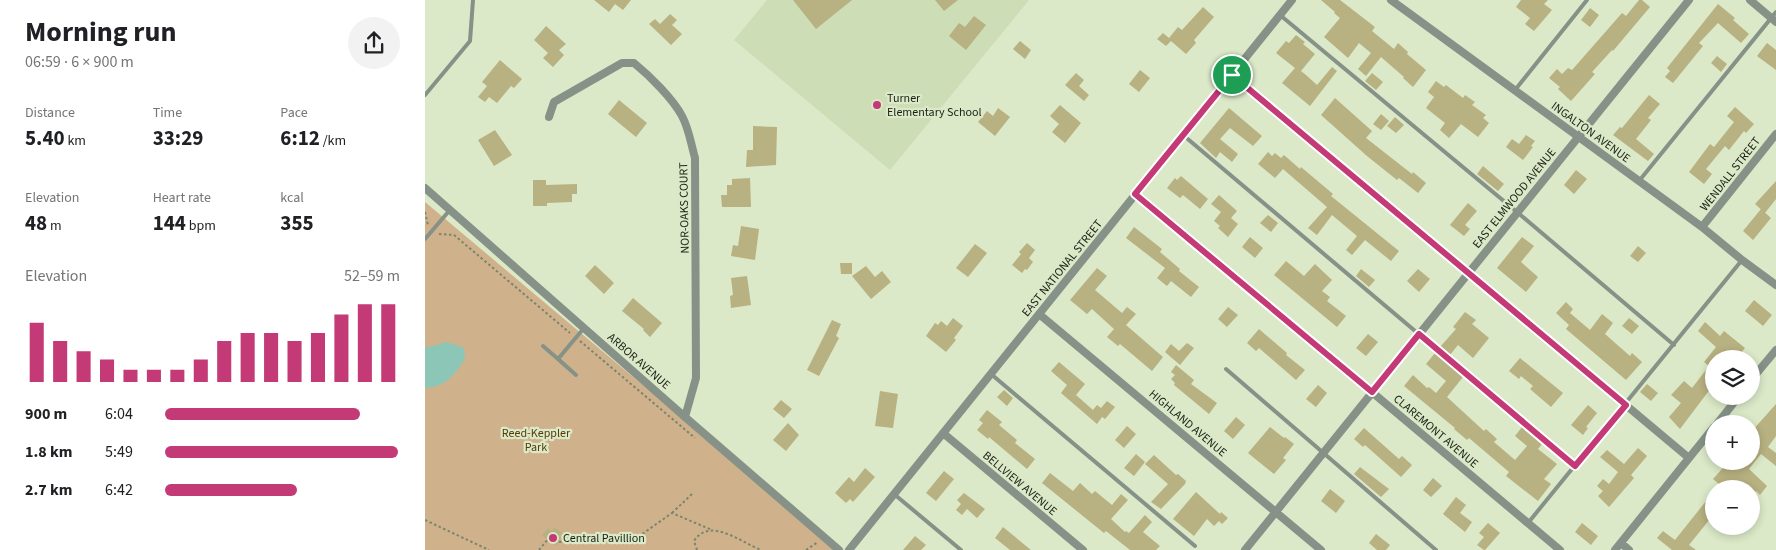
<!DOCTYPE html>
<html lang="en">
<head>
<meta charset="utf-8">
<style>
	:root { --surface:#fff; --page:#f2f2f2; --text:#202124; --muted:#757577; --accent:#c33a76 }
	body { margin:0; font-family:"Source Sans 3",sans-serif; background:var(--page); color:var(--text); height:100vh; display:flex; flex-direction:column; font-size:19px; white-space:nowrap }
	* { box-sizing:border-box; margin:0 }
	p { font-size:16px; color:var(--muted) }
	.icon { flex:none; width:28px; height:28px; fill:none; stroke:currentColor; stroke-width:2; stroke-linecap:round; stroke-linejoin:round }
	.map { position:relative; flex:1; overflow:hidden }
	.panel { display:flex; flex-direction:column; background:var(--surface); width:425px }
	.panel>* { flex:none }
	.tools { position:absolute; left:1280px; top:350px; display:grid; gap:10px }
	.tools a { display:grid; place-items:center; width:55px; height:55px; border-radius:50%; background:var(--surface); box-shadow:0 2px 8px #0003; font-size:25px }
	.pin { position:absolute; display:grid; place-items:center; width:42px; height:42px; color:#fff; margin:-21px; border:2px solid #fff; border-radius:50%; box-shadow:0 1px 5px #0007 }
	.round { display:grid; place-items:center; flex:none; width:52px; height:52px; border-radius:26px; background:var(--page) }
	.summary { display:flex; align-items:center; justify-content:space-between; height:85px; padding:0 25px }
	h1 { font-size:28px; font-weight:700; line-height:38px }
	.metrics { display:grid; grid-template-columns:repeat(3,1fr); gap:8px; height:85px; padding:5px 25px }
	.metrics div { display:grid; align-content:center }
	.metrics b { font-size:21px; font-weight:700 }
	.metrics small { font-size:14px; font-weight:400 }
	.metrics p { font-size:14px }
	.chart { height:140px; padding:10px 25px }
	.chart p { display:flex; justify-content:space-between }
	.chart svg { width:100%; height:90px; margin-top:5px; stroke:var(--accent); stroke-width:6 }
	ul { padding:0 25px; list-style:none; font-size:16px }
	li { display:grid; grid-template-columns:80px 60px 1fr; align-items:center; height:38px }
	li i { height:12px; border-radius:6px; background:var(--accent) }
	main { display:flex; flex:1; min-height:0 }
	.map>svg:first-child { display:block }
	.built { fill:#cdddb6 }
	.green { fill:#cfb28b }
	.water { fill:#8cc6b7 }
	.building { fill:#b8b181 }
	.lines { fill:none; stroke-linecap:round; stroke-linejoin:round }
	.path { stroke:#7b846e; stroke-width:2; stroke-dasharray:2.5 2.5; stroke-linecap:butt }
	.service { stroke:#869288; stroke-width:4 }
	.minor { stroke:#869288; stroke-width:8 }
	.route-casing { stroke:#fff; stroke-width:10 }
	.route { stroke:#c33a76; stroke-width:6 }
	.poi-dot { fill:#c33a76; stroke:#dbe9c8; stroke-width:2 }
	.labels { text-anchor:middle; stroke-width:4.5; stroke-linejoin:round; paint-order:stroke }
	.poi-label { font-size:12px; fill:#1b2014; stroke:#dbe9c8; text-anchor:start }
	.street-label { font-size:12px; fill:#1b2014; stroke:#dbe9c8 }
	.park-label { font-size:12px; fill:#593b07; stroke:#dbe9c8 }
</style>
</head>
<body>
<main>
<section class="panel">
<div class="summary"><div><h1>Morning run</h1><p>06:59 · 6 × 900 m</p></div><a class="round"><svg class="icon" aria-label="share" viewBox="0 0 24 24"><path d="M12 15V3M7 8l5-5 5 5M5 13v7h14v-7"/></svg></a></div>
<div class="metrics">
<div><p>Distance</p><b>5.40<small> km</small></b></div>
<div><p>Time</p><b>33:29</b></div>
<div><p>Pace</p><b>6:12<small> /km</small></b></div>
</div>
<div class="metrics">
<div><p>Elevation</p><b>48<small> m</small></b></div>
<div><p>Heart rate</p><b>144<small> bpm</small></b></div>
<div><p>kcal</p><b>355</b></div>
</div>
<div class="chart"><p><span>Elevation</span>52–59 m</p>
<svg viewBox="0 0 160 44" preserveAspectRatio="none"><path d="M5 44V15M15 44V24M25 44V29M35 44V33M45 44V38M55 44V38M65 44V38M75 44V33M85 44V24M95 44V20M105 44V20M115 44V24M125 44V20M135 44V11M145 44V6M155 44V6"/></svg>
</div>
<ul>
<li><b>900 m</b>6:04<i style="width:83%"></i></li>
<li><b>1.8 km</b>5:49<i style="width:99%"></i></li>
<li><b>2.7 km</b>6:42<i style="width:56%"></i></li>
</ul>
</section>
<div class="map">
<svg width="1351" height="550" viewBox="0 0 1351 550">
	<rect width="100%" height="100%" fill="#dbe9c8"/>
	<path class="built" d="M342,0H604L465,170L309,40Z"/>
	<path class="green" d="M0,202L414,550H0Z"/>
	<path class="water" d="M22,342L39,348L40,359C28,376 22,386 0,388V348Z"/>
	<path class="building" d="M169,0H206L198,10L190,4L184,12Z
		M368,0H427L391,29Z
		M510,0H533L519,11Z
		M896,0H915L950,27L947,31L969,49L973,43L983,52L982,54L1001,70L988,87L978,78L979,77L956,57L941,76L933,69L946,53L934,43L923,58L899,37L915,18L909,13L910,12Z
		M1096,0H1123L1119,4L1127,10L1109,31L1100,24L1105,18L1091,7Z
		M1214,0H1217L1225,7L1188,51L1187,50L1167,72L1170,74L1146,101L1133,89L1135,87L1124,78L1132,69L1137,74L1143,68L1147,70L1197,13L1201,16Z
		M1293,4L1310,18L1308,20L1324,34L1316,43L1293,23L1274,43L1278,46L1248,83L1240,77L1245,71L1242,68Z
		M778,7L789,17L769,40L771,43L761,54L746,41L741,46L732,39L738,33L744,38L753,27L757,30Z
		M1165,8L1174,15L1165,27L1156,20Z
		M245,14L252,20L247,25L257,34L246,45L224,24L230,19L235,24Z
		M549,16L561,25L541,50L524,36L534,23L540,27Z
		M121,26L141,44L134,50L139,55L128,67L118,58L123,53L109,40Z
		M871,35L880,42L878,44L890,54L876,71L881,75L892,85L907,67L912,71L885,106L857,83L870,68L851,53L861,41L864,43Z
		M595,41L606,50L600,59L588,49Z
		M1342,43L1351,50V70L1332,56Z
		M1292,56L1302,64L1296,72L1286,63Z
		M75,60L97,79L89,88L86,86L72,103L64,97L60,102L53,97L62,86L57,82Z
		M715,70L725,78L714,92L704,84Z
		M651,73L659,80L654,86L664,95L659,101L640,85Z
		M947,73L958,82L951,90L940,81Z
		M1011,81L1019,87L1021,85L1038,98L1040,95L1050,102L1047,105L1061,115L1058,118L1064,123L1053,137L1036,124L1024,138L1015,130L1020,123L1001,108L1009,97L1003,92Z
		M1224,95L1235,104L1223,118L1226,120L1211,139L1229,154L1223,161L1188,135L1195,127L1197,128Z
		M910,98L947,131L941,138L987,174L988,172L1001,183L993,193L974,178L972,180L942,156L896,115Z
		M194,100L222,123L211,137L183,114Z
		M635,105L656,123L640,143L627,132L634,124L625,116Z
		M1310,107L1329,124L1321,133L1319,131L1304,150L1300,146L1281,169L1287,174L1279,184L1264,172L1285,144L1289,147L1309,122L1302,116Z
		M573,108L585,117L570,136L553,122L562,111L568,116Z
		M804,108L837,136L828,146L805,128L795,139L813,154L807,162L795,152L791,158L775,143Z
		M956,114L964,121L956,130L948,124Z
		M970,117L979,125L971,133L962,126Z
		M328,126L352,127L351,165L321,167L322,150H328Z
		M70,130L87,155L69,166L53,140Z
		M1101,135L1110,141L1106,146L1108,147L1098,160L1081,147L1087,139L1094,144Z
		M843,152L847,156L850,153L856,158L859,155L875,169L876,167L908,194L906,196L974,251L966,261L940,240L927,255L921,250L932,236L907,215L892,235L883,228L902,207L858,169L850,178L833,164Z
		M1058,166L1079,184L1073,191L1052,174Z
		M1151,170L1162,179L1149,194L1139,185Z
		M756,176L783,199L775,209L758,195L755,198L742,188L750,178L752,180Z
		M325,178L326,207H297L296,195H302V185H307V179Z
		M108,180H121V185L152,184V194H147V202L122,203V206H108Z
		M1351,181V199L1340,213L1330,204Z
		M794,195L812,211L806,218L813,224L803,237L793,228L795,226L789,221L796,212L786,204Z
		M1043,203L1052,211L1040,225L1045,229L1039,236L1025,225Z
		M1336,209L1346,218L1328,240L1318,231Z
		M843,215L853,223L846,232L835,223Z
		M316,226L334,229L330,260L306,256L308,245L313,246Z
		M709,227L737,249L735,252L755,269L754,271L774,287L766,297L746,281L742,286L732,278L740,268L701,238Z
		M825,237L838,248L830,258L817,247Z
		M1097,237L1109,246L1096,262L1113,277L1101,292L1072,268Z
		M602,243L610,250L604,258L608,262L602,270L600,269L597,273L587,265L596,254L594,252Z
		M550,244L562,253L543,277L531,268Z
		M1213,246L1221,253L1213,262L1205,256Z
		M861,261L879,276L890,264L907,280L897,291L905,297L902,301L921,316L912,327L849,275Z
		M415,263H427V274H416Z
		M170,265L189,283L179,294L160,276Z
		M441,266L450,277L457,271L466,282L446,299L427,276Z
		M672,268L682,276L670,290L697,313L702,307L711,314L701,325L738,357L727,371L695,344L693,346L682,337L689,329L667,309L662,314L645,300Z
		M936,269L950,280L944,287L931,276Z
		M993,269L1005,279L994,292L982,281Z
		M322,276L326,305L306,308L305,296L308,295L306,278Z
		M208,298L237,323L225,337L218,330L219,329L197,311Z
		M1329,300L1347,315L1338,326L1320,311Z
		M1141,302L1148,309L1145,313L1165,330L1177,314L1188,323L1180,334L1205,356L1207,353L1217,362L1201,380L1141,329L1144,325L1131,313Z
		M803,307L813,315L802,327L793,319Z
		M1040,312L1051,320L1047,324L1064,338L1048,358L1033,345L1025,355L1015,347L1031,329L1028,327Z
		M528,318L538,326L529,338L531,340L521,352L501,336L510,323L513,325L516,321L522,326Z
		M1204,318L1214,326L1207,334L1197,326Z
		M407,320L416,324L411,336L414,338L394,376L382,370Z
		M1280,322L1295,336L1299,331L1320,348L1311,359H1289V384L1255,429L1244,417L1256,403L1246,395L1259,381L1267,388L1284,366L1279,362L1291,347L1273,331Z
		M834,329L862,353L861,355L880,370L871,380L834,348L831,351L822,343Z
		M943,334L953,342L941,356L931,348Z
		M762,343L769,348L755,365L740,352L746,344L754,351Z
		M1010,353L1038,377L1022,397L1059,431L1061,429L1072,439L1069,442L1090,460L1102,446L1090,436L1097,427L1117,444L1113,449L1132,464L1119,479L1126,484L1113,501L1081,476L1084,472L1044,438L1042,440L1029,429L1030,428L979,386L988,375L1002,388L1004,387L1011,393L1021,381L1001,364Z
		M1095,358L1138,393L1126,407L1105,389L1108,386L1096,376L1094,379L1084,371Z
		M634,362L660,384L651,395L668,410L672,405L676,408L682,401L690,407L680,419L677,417L672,424L636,393L642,385L626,371Z
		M751,365L769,380L766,384L792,403L784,414L749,385L750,383L746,379L750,375L746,372Z
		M1222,384L1233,393L1226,401L1215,392Z
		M893,385L902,393L891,407L881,399Z
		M579,390L588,398L582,406L572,397Z
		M455,391L473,394L468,428L450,426Z
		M356,400L367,409L359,418L348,409Z
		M1351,404V436L1343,447L1351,453V466L1336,454L1324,469L1342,486L1335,495L1331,491L1326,496V489H1300L1288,479L1304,461H1326V432Z
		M1163,405L1172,413L1161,427L1163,428L1158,435L1146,425Z
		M562,410L577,422L574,425L592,440L590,443L610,459L602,469L564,437L563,439L552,430L558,423L554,420Z
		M811,417L820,425L808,439L799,431Z
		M363,423L374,435L361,451L348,440Z
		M702,426L711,434L699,448L690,440Z
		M845,427L859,438L860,437L869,444L858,458L861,460L849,474L823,453Z
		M939,428L974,459L977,456L987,465L976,477L940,445L938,447L929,439Z
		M1213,448L1222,456L1206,475L1209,478L1184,507L1173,496L1178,491L1172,486L1178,479L1184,484L1193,472L1175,457L1182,450L1199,464Z
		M711,454L720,462L709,476L699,468Z
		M729,455L751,475L753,474L761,481L760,484L736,509L726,502L743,484L720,464Z
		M935,467L964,489L956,497L929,474Z
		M440,468L450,477L428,502L425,499L421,503L410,493L424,477L429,482Z
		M519,471L529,479L511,501L501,493Z
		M625,473L648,491L655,483L667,494L670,491L687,505L696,494L703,500L686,519L700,532L701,531L704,533L720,515L727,522L718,532L735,546L731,550H705L681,531L679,533L617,483Z
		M1008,478L1017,486L1006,497L998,490Z
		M905,489L920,501L911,513L896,501Z
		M1289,491V514L1264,545L1271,550H1247L1232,538L1238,531L1250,540Z
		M771,492L795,514L796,512L803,518L797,524L794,521L789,526L782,519L769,536L748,519Z
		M539,493L560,509L552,518L542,509L537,515L531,510L536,504L532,500Z
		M1031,497L1041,505L1035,513L1047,522L1040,532L1018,514Z
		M1063,523L1075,533L1060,550H1059L1052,545L1059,537L1054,533Z
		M1157,523L1173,536L1166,545L1150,532Z
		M130,527L137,533L134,536L137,539L131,546L117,535L123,528L126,531Z
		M578,527L606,550H585L570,538Z
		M951,534L965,545L961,550H952L944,543Z
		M490,536L501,545L496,550H478Z"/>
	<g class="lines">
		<path class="path" d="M0,212L3,225
			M14,234L29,235L145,333
			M155,341L270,438
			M247,513L267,494
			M0,520L64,550
			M134,542L151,540L162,542L195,540L213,537L247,513L287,530
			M114,550L123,539
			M272,550L269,541C285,516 317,543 336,550
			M381,550L393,542"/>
		<path class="service" d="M855,15L1092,212L1249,345
			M1090,90L1162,0
			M0,95L45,41L48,0
			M758,135L1150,466
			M1214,181L1351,12
			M0,239L24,211
			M118,346L133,359L159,328
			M133,359L151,375
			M801,369L1011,550
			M566,374L770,546
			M469,494L536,550
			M1103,523L1317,260"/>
		<path class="minor" d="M966,0L1277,227L1317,260L1351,285
			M1325,0L1351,22
			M807,75L1264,458
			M124,117L129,102L197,63H209C225,76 248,99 257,116C264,129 266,144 270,158L271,378L260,417
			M0,188L260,417L414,550
			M711,194L1135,550
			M1277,227L1351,134
			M614,314L896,550
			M1326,380L1351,350
			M1292,424L1314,396
			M518,433L658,550
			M1196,543L1204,550
			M424,550L867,0
			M820,550L1264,0
			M1190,550L1289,427"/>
	</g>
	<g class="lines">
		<defs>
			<path id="route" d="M807,75L1201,405L1150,466L994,334L947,392L710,194Z"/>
		</defs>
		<use href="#route" class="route-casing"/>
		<use href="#route" class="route"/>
	</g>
	<g class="poi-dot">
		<circle cx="452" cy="105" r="5"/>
		<circle cx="128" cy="538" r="5"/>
	</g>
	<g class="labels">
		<g class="poi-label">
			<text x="462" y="102">Turner<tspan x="462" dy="14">Elementary School</tspan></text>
			<text x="138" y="542">Central Pavillion</text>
		</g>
		<g class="street-label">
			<text transform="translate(1166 132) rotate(36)" y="4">INGALTON AVENUE</text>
			<text transform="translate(1305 174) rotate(-52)" y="4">WENDALL STREET</text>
			<text transform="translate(1089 198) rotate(-51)" y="4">EAST ELMWOOD AVENUE</text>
			<text transform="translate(259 208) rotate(-91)" y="4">NOR-OAKS COURT</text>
			<text transform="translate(637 268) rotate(-51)" y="4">EAST NATIONAL STREET</text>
			<text transform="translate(214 361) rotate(41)" y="4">ARBOR AVENUE</text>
			<text transform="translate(763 423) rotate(40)" y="4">HIGHLAND AVENUE</text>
			<text transform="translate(1011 431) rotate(40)" y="4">CLAREMONT AVENUE</text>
			<text transform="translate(595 483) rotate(40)" y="4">BELLVIEW AVENUE</text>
		</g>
		<g class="park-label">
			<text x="111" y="437">Reed-Keppler<tspan x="111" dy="14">Park</tspan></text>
		</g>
	</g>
</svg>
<div class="tools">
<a><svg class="icon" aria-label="layers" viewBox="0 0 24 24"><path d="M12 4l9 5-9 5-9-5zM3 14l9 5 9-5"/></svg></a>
<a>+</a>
<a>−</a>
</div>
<div class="pin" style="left:807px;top:75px;background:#1e9e55"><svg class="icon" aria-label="arrive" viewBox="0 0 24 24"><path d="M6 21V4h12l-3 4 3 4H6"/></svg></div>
</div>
</main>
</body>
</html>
